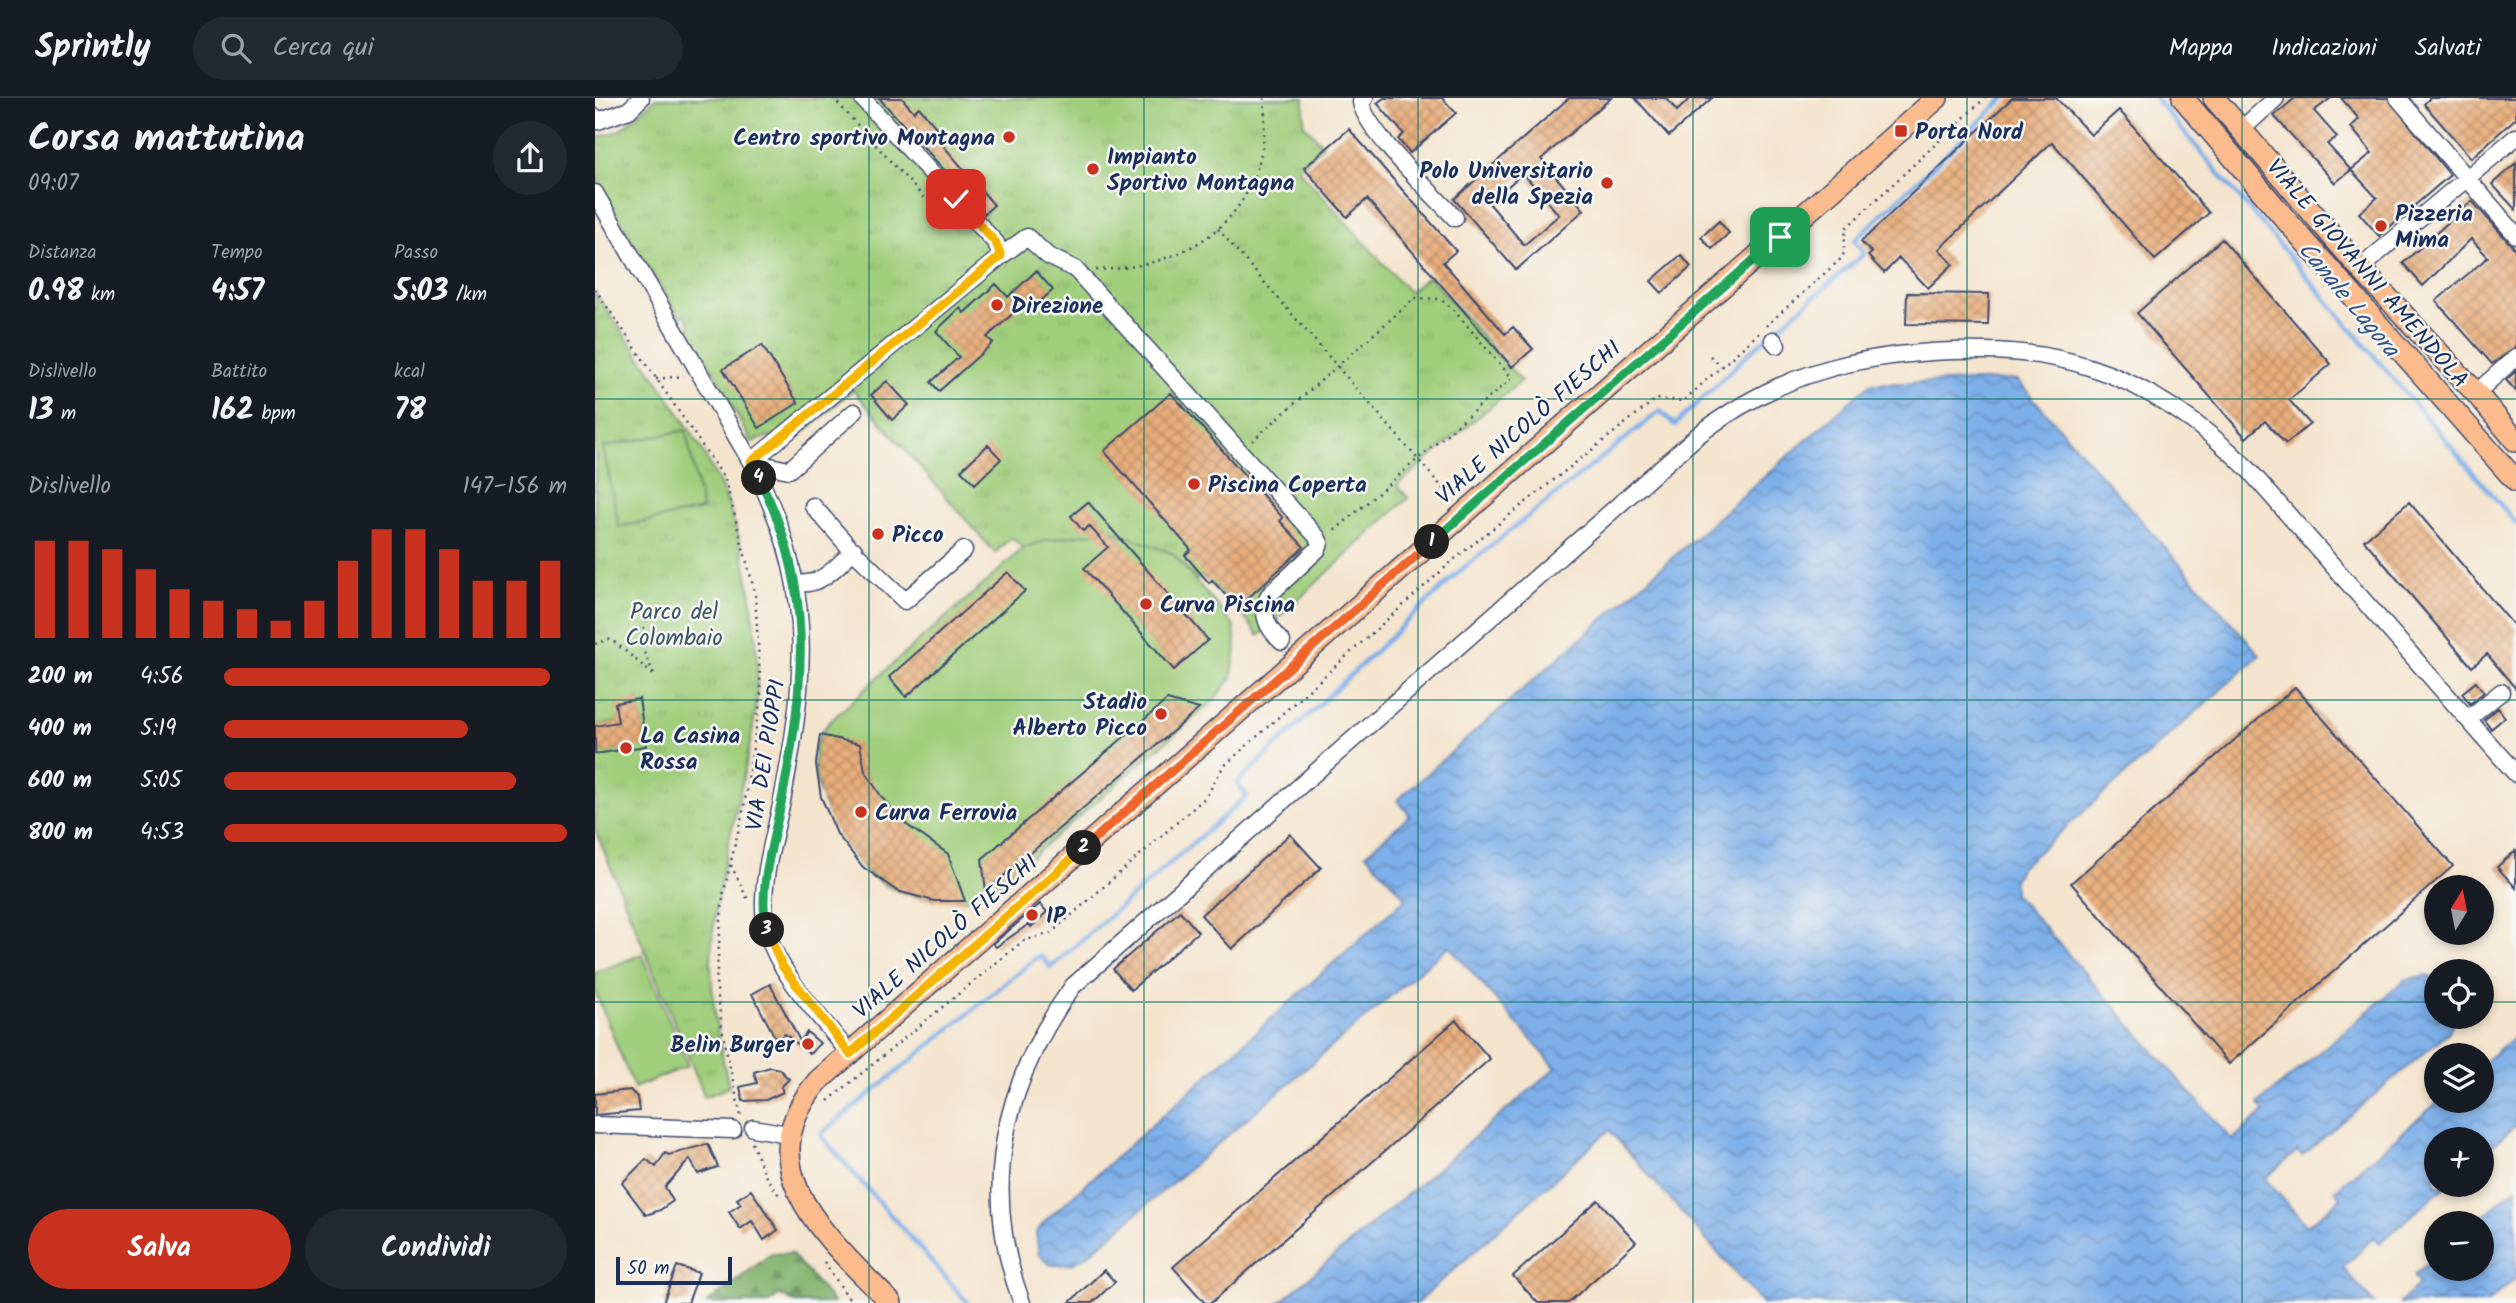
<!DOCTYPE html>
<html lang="it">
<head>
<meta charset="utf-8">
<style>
	:root { --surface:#171b24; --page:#242831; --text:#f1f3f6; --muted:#9ea1a6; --line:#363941; --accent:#c8321e }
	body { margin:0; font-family:Kalam,sans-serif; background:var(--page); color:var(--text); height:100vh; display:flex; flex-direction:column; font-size:26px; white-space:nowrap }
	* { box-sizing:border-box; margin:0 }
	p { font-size:23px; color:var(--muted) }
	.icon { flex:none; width:38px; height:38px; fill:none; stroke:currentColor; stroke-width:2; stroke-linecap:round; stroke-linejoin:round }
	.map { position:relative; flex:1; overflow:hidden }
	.sheet { display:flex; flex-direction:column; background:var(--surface); width:595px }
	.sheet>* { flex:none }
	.needle { width:46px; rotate:10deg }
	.fabs { position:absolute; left:1829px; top:777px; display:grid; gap:14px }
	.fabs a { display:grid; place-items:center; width:70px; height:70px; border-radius:50%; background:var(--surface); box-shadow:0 4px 10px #0003; font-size:35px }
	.scale { position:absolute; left:21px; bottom:18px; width:116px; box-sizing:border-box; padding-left:7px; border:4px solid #1b2f5e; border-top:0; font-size:19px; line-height:24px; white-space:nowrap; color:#1b2f5e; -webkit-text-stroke:5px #f6f6f2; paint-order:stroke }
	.pin { position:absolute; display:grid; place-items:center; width:60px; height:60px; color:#fff; margin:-30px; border-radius:14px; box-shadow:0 4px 10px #0006 }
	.km { position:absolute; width:35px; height:35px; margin:-18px; border-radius:50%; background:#222; color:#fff; font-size:19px; line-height:35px; text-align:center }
	.round { display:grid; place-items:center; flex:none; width:74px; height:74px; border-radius:37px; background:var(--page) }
	.overview { display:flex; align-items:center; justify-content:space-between; height:119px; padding:0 28px }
	h1 { font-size:38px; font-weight:800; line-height:52px }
	.figures { display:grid; grid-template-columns:repeat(3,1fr); gap:10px; height:119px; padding:7px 28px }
	.figures div { display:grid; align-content:center }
	.figures b { font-size:30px; font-weight:800 }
	.figures small { font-size:19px; font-weight:400 }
	.figures p { font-size:19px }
	.chart { height:196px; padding:14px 28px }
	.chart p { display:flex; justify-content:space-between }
	.chart svg { width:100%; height:126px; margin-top:7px; stroke:var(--accent); stroke-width:6 }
	.cta { display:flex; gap:14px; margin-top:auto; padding:14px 28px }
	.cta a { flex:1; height:80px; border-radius:42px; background:var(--accent); color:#fff; font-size:28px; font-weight:800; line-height:80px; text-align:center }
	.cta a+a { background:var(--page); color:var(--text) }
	ul { padding:0 28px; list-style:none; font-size:23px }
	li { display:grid; grid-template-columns:112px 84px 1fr; align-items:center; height:52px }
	li i { height:18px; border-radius:9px; background:var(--accent) }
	header { display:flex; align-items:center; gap:42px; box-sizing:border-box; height:98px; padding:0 35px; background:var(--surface); border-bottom:2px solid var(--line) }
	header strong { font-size:33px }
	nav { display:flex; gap:38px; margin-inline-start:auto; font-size:24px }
	.search { width:490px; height:63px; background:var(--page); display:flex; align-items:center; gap:18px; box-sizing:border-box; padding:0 24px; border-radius:38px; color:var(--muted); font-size:26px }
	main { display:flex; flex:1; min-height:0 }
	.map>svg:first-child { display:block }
	.grass { fill:#a0ce7b; stroke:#5e7e6c; stroke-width:2 }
	.forest { fill:url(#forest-firs); stroke:#4e7064; stroke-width:2 }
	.park { fill:url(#park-tufts); stroke:#5e7e6c; stroke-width:2; fill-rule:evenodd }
	.water { fill:url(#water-waves); stroke:#4c6fa4; stroke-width:2 }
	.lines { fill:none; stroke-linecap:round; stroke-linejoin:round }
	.stream { stroke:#7dafe9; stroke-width:4.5 }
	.building { fill:url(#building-cross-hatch); fill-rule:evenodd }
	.minor-casing { stroke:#3c4a6f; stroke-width:19 }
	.major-casing { stroke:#3c4a6f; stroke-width:24 }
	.path { stroke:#3c4a6f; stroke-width:2.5; stroke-dasharray:2 5; stroke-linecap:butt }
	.minor { stroke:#fff; stroke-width:16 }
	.major { stroke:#fbbb8c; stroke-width:21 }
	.split-1-casing { stroke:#fff; stroke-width:14 }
	.split-2-casing { stroke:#fff; stroke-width:14 }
	.split-3-casing { stroke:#fff; stroke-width:14 }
	.split-4-casing { stroke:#fff; stroke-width:14 }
	.split-5-casing { stroke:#fff; stroke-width:14 }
	.split-1 { stroke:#22a559; stroke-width:9 }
	.split-2 { stroke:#f0652b; stroke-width:9 }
	.split-3 { stroke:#f5b400; stroke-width:9 }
	.split-4 { stroke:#22a559; stroke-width:9 }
	.split-5 { stroke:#f5b400; stroke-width:9 }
	.grid { fill:none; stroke:#0f766e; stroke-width:2; stroke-opacity:0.55 }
	.poi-dot { fill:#c8321e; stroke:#f6f6f2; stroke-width:2.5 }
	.labels { text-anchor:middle; stroke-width:5; stroke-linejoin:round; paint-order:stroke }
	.poi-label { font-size:23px; font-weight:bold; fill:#1b2f5e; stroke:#f6f6f2; text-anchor:start }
	.street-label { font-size:23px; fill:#1b2f5e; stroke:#f6f6f2 }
	.park-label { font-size:23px; fill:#3c5765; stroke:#f6f6f2 }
	.water-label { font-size:24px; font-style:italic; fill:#385588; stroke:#f6f6f2 }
</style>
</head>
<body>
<header>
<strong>Sprintly</strong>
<div class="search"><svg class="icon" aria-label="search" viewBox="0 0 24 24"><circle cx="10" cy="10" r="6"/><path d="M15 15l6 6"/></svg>Cerca qui</div>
<nav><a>Mappa</a><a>Indicazioni</a><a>Salvati</a></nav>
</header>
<main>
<section class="sheet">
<div class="overview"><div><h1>Corsa mattutina</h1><p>09:07</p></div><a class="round"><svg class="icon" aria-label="share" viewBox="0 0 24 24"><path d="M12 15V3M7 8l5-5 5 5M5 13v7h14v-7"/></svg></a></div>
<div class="figures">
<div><p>Distanza</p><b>0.98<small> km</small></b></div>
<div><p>Tempo</p><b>4:57</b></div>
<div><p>Passo</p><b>5:03<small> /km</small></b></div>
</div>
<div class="figures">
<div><p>Dislivello</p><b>13<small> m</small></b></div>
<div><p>Battito</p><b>162<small> bpm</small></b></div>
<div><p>kcal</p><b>78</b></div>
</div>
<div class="chart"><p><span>Dislivello</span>147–156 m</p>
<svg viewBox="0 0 160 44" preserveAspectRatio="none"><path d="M5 44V10M15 44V10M25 44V13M35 44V20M45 44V27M55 44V31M65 44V34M75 44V38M85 44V31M95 44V17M105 44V6M115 44V6M125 44V13M135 44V24M145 44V24M155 44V17"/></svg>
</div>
<ul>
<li><b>200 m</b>4:56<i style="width:95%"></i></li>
<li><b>400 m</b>5:19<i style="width:71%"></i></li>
<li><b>600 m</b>5:05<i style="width:85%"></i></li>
<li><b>800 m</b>4:53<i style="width:100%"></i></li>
</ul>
<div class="cta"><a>Salva</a><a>Condividi</a></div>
</section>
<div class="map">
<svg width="1921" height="1205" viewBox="0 0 1921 1205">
	<defs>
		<pattern id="forest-firs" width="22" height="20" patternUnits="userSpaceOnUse" patternTransform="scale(1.75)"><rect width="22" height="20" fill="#80b16b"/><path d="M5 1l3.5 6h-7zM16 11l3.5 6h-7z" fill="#68905b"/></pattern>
		<pattern id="park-tufts" width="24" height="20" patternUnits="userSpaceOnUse" patternTransform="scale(1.75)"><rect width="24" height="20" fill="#a0ce7b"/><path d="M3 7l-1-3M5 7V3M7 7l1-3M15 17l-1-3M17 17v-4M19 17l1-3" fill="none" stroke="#89b16d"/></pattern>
		<pattern id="water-waves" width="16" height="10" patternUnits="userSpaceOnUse" patternTransform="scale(1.75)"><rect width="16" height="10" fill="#7dafe9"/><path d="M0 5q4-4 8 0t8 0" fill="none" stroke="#668fc0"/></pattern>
		<pattern id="building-cross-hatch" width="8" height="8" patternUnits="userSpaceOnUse" patternTransform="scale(1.75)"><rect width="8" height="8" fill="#e9ae7b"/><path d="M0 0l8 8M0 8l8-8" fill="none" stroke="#bc8e68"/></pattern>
	</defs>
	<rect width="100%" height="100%" fill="#f6f6f2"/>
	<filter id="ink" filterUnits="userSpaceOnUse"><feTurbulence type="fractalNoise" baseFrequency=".0143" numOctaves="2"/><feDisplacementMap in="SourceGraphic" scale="14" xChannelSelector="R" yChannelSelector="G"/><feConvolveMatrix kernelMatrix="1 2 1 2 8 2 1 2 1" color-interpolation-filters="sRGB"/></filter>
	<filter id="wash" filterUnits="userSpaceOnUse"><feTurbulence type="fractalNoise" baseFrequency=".00686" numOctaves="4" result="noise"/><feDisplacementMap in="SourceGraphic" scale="28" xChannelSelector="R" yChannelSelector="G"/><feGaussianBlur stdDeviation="1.57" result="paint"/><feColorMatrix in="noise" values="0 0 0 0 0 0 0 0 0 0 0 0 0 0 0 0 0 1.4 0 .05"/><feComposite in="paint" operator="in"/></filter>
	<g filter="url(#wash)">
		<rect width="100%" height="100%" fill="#f4e4cd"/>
		<path class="grass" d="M92,332L107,412L23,429L7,349Z
			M516,432L577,455L639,528L641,551L636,581L616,605L393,796C349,808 297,803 265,766C241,737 207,678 224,639C230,625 250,611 261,600C315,548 374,502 428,450L451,442Z
			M47,856L93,968L39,990L0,893V875Z"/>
		<path class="forest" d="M196,1155L239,1205H201L184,1196L175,1205H112L176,1156Z"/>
		<path class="park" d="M61,0H709V27L728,47L703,71L814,194L834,178L926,283L802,387L813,400L664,538L642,510L607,478L601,482L577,455L516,432L451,442L428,450L416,439L400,455L258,292L187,353L175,338L156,344L125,284L92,231L96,227L89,216L85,219L18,114L0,77V40L24,33Z
			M0,195C43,258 95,321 127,391C154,453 170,562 158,629C146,701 124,770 117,842C113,891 123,942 134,989L110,999L0,731V656L51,647L43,601L23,624L0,628ZM91,332L107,412L24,429L8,349Z"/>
		<path class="water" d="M1422,282L1665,557L1425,770L1419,782V795L1637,1042L1669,1014L1663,1006L1810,882L1831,877L1841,882V919H1860L1854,934L1707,1058L1702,1053L1670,1081L1712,1128L1746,1100L1740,1092L1844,1003H1886L1887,966L1921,937V1027L1887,1057L1886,1041H1841V1087H1852L1785,1145L1779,1139L1748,1170L1779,1205H1167L1014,1032L822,1205H684L961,970L854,848L492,1158L477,1166L456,1167L444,1157L441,1135L451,1122L811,800L771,756L815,717L802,702L1275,286Z
			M1921,1090V1180L1892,1205H1805L1824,1186L1818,1178L1841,1159V1171H1886V1125H1880Z"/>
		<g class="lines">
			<path class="stream" d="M1560,0L1921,425
				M373,1205L227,1039V1035L445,857L456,869L652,698L642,685L866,472L1065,313L1080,327L1156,253L1270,155L1259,143L1410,0"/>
		</g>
		<g id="blocks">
			<path class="building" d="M284,0H307L319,14L324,9L351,41L346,45L399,107L389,116Z
				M789,0H847L861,15L815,55L803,41L809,36L782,5Z
				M974,0H1016L946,61L989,112L921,172L859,101ZM928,75L964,117L929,147L894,105Z
				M1040,0H1071L1082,13L1096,0H1117L1074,38Z
				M1417,0H1461L1496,37L1524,12L1614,115L1560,162L1457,44L1344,151L1358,166L1333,190L1304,160L1289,175L1273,158L1277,155L1266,144Z
				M1700,0H1736L1719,13L1742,39L1732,46L1756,72L1740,85L1679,18Z
				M1746,0H1793L1855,77L1784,138L1764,115L1782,100L1756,72L1777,55L1756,29L1764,21Z
				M1835,0H1921V20L1876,60L1829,6Z
				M754,31L861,153L848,164L910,236L918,229L938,251L917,269L772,101L752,119L709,70Z
				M1921,65V112L1897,86Z
				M1877,103L1921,152V249L1897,266L1841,203L1893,159L1876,141L1828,188L1808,165Z
				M1124,123L1134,135L1117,151L1106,139Z
				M1627,141L1736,266L1694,302L1715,326L1691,346L1670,323L1651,340L1542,215Z
				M1086,157L1096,169L1067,195L1056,183Z
				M441,173L458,192L439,209L433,202L392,239L398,245L344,293L336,284L364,259L341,233L365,210L369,215L401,186L413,199Z
				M1312,195L1394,196L1393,227L1311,226Z
				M167,247L203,305L164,330L128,271Z
				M1921,273V293L1911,282Z
				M292,283L314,307L297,322L276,297Z
				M576,295L688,420L685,423L709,449L642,510L617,482L614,485L607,477L590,457L596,452L509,353Z
				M393,347L406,361L380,386L366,372Z
				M493,404L613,542L579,572L489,470L513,449L494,428L488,433L476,418Z
				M1814,404L1921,530V591L1892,556L1877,569L1769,442Z
				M413,474L430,493L311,599L294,579Z
				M1881,584L1889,594L1875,606L1867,595Z
				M1700,589L1858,768L1634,966L1476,785Z
				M44,601L51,648L0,656V628L23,624L20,605Z
				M572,602L604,611L391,793L387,761Z
				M1903,610L1910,619L1896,631L1889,622Z
				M225,637L265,646L270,673L287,700L312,727L353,756L370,803H339L302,793L268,769L242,736L226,699L221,666Z
				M695,736L726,770L637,851L606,817Z
				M1921,752V790L1902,769Z
				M445,806L452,814L436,829L434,826L401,849L398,846Z
				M585,813L603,834L536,892L518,871Z
				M175,886L205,943L212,934L225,945L215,956L190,936L181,941L157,896Z
				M861,922L895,961L616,1205H610L578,1169Z
				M175,969L184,971L194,981L186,989L188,994L171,1002L148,1003L145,989L162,985L159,974Z
				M35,992L42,999L44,1013L0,1017V996Z
				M113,1046L123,1069L103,1076L95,1061L70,1089L78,1103L65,1112L51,1117L27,1085L51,1061L61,1069L70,1055L74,1057Z
				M156,1092L183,1132L169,1142L157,1123L145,1131L134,1114L146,1106L142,1101Z
				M1003,1102L1041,1144L973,1205H943L918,1178Z
				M82,1168L104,1175L93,1205H68Z
				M509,1172L520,1184L497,1205H474Z"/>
		</g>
	</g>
	<g filter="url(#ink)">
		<use href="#blocks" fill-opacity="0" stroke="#3c4a6f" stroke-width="2"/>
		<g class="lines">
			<defs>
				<path id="minor" d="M770,0L766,4C770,32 838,96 860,120
					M1803,0L1921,137
					M0,19L3,23L34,12L46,0
					M1646,32L1681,0
					M0,95L156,364C219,486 213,567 188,698C180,739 163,787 171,829C180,873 227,920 255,956
					M406,158L432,139L453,158L480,171L722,439L725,445L723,451L674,497C665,516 672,530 687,544
					M1765,170L1921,39
					M1178,242L1182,247
					M1881,295L1921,259
					M156,364L406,158L401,145L267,0
					M156,364L194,372L259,314
					M218,408L254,449L310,503L369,452
					M201,485C226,489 242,468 259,452
					M1873,621L1906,594
					M0,1027L138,1032
					M158,1030L193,1036
					M427,1205C384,1091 408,985 478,888L1102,338C1180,277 1261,256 1359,253C1405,252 1449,254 1494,269C1554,288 1609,327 1653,371L1921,676"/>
				<path id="major" d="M1588,0L1692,123L1921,383
					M1619,0L1765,170L1881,295L1921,343
					M296,1205C235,1142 148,1072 223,983L1342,0"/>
			</defs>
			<use href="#minor" class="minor-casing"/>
			<use href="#major" class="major-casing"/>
			<path class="path" d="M238,0L329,100L337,105L343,104
				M623,131L853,396
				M501,172C606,169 678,110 669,0
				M0,191L130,381L160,495L166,597L149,709L128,797L121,884L128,937L146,1019
				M1171,228L1248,159L1251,130L1390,0
				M1115,258L1125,268
				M982,276L987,281
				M61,281L89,278
				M657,343L820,200L845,201L857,210L917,280L738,434
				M0,546L16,541L60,578L44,544L51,523
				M136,767L153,802
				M233,1003L428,843L456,835L611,699L628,669L863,458L1061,301L1088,303L1164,235
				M157,1045L171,1079L186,1100
				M229,1164L257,1205"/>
			<use href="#minor" class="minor"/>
			<use href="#major" class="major"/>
		</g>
	</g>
	<g class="lines" filter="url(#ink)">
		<defs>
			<path id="split-1" d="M837,444L1185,139"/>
			<path id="split-2" d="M489,750L837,444"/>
			<path id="split-3" d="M172,832L187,868L255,956L489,750"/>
			<path id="split-4" d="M164,380C220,489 210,585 187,701C179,742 162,791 172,832"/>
			<path id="split-5" d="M164,380L156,364L406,158L401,145L361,101"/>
		</defs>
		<use href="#split-1" class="split-1-casing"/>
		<use href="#split-2" class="split-2-casing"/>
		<use href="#split-3" class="split-3-casing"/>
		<use href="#split-4" class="split-4-casing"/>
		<use href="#split-5" class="split-5-casing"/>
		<use href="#split-1" class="split-1"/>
		<use href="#split-2" class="split-2"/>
		<use href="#split-3" class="split-3"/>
		<use href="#split-4" class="split-4"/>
		<use href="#split-5" class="split-5"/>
	</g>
	<path class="grid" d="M274,0V1205M549,0V1205M823,0V1205M1098,0V1205M1372,0V1205M1647,0V1205M0,301H1921M0,602H1921M0,904H1841M1886,904H1921"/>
	<g class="poi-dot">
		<rect x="1299" y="26" width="14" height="14" rx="3.5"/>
		<circle cx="414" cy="39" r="7"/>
		<circle cx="498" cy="71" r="7"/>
		<circle cx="1012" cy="85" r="7"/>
		<circle cx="1786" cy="128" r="7"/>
		<circle cx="402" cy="207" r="7"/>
		<circle cx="599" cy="386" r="7"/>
		<circle cx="283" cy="436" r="7"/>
		<circle cx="551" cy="506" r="7"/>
		<circle cx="566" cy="616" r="7"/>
		<circle cx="31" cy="650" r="7"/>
		<circle cx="266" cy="714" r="7"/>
		<circle cx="437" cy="817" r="7"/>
		<circle cx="213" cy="946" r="7"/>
	</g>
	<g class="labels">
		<g class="poi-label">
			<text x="1320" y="41">Porta Nord</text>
			<text x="400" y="47" text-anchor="end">Centro sportivo Montagna</text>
			<text x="512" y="66">Impianto<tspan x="512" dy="26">Sportivo Montagna</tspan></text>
			<text x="998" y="80" text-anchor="end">Polo Universitario<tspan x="998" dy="26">della Spezia</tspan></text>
			<text x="1800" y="123">Pizzeria<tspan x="1800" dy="26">Mima</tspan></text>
			<text x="416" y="215">Direzione</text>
			<text x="613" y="394">Piscina Coperta</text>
			<text x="297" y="444">Picco</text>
			<text x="565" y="514">Curva Piscina</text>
			<text x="552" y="611" text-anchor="end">Stadio<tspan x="552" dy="26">Alberto Picco</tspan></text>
			<text x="45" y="645">La Casina<tspan x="45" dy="26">Rossa</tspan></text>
			<text x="280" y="722">Curva Ferrovia</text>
			<text x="451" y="825">IP</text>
			<text x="199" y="954" text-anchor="end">Belin Burger</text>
		</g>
		<g class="street-label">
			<text transform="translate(1773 175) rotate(49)" y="8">VIALE GIOVANNI AMENDOLA</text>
			<text transform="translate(933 324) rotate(-41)" y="8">VIALE NICOLÒ FIESCHI</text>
			<text transform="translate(170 657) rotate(-81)" y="8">VIA DEI PIOPPI</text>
			<text transform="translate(350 838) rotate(-41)" y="8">VIALE NICOLÒ FIESCHI</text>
		</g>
		<g class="park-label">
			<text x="79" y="521">Parco del<tspan x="79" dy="26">Colombaio</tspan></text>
		</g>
		<g class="water-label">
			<text transform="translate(1754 201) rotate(50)" y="8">Canale Lagora</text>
		</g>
	</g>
</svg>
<div class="fabs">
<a><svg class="needle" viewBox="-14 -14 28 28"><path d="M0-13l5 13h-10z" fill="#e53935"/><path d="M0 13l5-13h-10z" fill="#9ea1a6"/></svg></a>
<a><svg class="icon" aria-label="locate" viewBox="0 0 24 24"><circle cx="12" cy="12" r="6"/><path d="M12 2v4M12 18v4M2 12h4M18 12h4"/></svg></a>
<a><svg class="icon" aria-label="layers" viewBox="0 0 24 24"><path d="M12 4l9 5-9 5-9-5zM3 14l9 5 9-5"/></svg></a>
<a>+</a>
<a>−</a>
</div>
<div class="scale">50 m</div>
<div class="pin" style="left:1185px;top:139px;background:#1e9e55"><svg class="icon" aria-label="arrive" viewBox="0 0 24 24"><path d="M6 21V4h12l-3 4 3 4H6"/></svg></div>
<div class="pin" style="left:361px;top:101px;background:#d93025"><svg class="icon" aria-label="check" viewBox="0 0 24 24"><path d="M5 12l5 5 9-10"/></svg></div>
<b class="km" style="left:837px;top:444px">1</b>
<b class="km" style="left:489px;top:750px">2</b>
<b class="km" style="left:172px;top:832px">3</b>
<b class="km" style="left:164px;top:380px">4</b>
</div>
</main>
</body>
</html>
